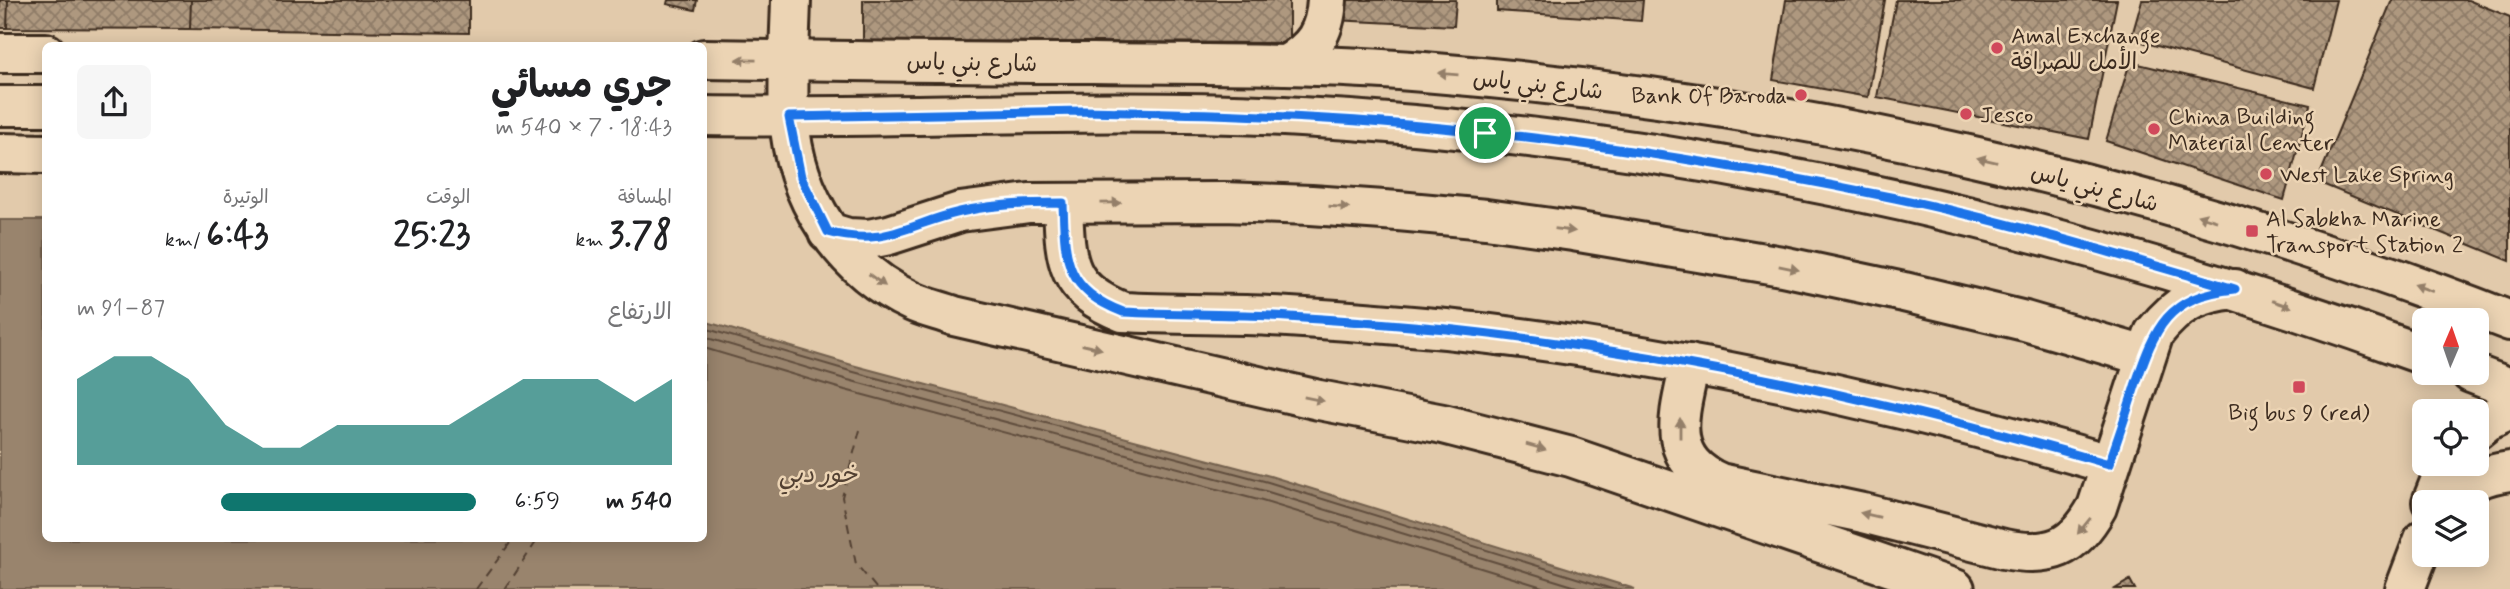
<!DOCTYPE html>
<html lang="ar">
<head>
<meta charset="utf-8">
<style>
	:root { --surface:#fff; --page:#f6f6f6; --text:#202124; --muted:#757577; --accent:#0f766e }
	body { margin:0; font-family:Mynerve,"Playpen Sans Arabic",sans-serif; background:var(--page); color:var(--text); direction:rtl; height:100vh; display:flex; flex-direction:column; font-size:26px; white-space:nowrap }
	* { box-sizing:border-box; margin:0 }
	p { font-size:23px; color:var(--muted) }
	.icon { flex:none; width:38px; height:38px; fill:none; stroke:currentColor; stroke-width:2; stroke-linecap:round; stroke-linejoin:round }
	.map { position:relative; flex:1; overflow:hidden; direction:ltr }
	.details { position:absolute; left:42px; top:42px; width:665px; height:500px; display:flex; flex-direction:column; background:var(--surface); border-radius:10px; box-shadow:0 4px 18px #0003; direction:rtl }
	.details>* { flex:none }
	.needle { width:46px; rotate:2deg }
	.buttons { position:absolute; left:2412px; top:308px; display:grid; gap:14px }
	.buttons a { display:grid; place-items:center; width:77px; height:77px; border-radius:10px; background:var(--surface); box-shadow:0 4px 18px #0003; font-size:35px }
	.pin { position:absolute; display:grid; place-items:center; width:60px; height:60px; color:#fff; margin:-30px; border:4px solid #fff; border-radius:50%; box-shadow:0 2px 7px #0007 }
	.round { display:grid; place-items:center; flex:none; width:74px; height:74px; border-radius:10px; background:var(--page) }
	.headline { display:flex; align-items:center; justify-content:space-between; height:119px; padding:0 35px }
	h1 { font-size:38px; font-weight:700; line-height:52px }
	.figures { display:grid; grid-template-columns:repeat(3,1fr); gap:10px; height:119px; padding:7px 35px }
	.figures div { display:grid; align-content:center }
	.figures b { font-size:35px; font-weight:700 }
	.figures small { font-size:19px; font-weight:400 }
	.figures p { font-size:19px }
	.chart { height:196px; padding:14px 35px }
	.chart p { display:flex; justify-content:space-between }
	.chart svg { width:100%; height:126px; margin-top:7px; fill:var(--accent); opacity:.7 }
	ul { padding:0 35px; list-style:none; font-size:23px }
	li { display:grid; grid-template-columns:112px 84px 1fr; align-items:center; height:52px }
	li i { height:18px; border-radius:9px; background:var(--accent) }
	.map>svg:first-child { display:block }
	.water { fill:#99846d; stroke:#73604d; stroke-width:2 }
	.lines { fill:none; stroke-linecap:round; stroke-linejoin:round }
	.shore { stroke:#614e3e; stroke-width:2 }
	.ferry { stroke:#524032; stroke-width:2; stroke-dasharray:9 7; stroke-linecap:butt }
	.building { fill:url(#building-cross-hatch); stroke:#3b2a1e; stroke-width:2 }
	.minor-casing { stroke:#3b2a1e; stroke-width:44 }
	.major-casing { stroke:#3b2a1e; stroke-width:44 }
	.minor { stroke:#ecd4b4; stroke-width:38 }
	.major { stroke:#ecd4b4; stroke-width:38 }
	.oneway { fill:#947f69 }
	.route-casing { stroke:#fff; stroke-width:14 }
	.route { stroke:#1a73e8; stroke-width:9 }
	.poi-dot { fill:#d1495b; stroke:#ecd4b4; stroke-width:2.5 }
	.labels { text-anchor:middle; stroke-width:5; stroke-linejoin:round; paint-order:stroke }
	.poi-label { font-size:23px; fill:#3b2a1e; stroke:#ecd4b4; text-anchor:start }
	.street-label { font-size:23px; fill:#3b2a1e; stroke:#ecd4b4 }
	.water-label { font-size:24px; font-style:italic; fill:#524032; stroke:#ecd4b4 }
</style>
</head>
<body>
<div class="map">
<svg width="2510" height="589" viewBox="0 0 2510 589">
	<defs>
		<pattern id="building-cross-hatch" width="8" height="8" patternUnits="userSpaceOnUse" patternTransform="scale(1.75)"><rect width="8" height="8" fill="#ae987f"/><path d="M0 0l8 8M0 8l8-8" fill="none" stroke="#8f7c67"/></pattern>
	</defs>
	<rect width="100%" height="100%" fill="#e2caab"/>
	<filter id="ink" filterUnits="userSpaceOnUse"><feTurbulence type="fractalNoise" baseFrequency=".0143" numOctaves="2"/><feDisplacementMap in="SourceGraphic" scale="14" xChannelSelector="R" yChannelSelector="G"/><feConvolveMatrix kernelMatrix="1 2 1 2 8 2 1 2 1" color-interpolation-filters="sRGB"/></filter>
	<g filter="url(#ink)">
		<path class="water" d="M0,220H45L46,539H704V321L852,365L1270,476L1635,589H0Z"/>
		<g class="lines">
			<path class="shore" d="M704,328L850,371L1268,482L1612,589
				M704,337L848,380L1265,491L1583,589
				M704,348L845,390L1262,501L1549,589"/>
			<path class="ferry" d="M860,430L842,497L856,564L877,589
				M476,589L513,539
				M505,589L538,539"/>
		</g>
		<path class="building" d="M0,0H8L7,28H0Z
			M8,0H191L190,29L7,28Z
			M191,0H469V33L190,29Z
			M668,0H697L695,10L667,4Z
			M863,0H1289V43L863,41Z
			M1336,0H1456L1454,26L1334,20Z
			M1497,0H1643L1641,21L1497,11Z
			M1786,0H1885L1868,97L1773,80Z
			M1896,0H2117L2089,139L1877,97Z
			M2142,0H2336L2314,88L2131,39Z
			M2392,0H2468L2510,17V261L2317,182Z
			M2130,62L2310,105L2284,200L2106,141Z
			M2130,580L2135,589H2115Z"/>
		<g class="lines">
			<defs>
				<path id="minor" d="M791,0C790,39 787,78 789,117C794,196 841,269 913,302C926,308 941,311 954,316L1319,400L1443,424L1571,457L1955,589
					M1286,65C1314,48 1325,33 1327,0
					M0,153L46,154
					M1063,203C1065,259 1064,289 1123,312C1163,314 1204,314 1245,315C1312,317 1379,323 1446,329C1671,353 1891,401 2109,464
					M828,232L848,238L869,239L889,235L960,212L1029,203L1224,202L1311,205L1398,211L1486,219L1573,231L1782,266L1904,292L2025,321L2145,356
					M1690,364C1680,413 1662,458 1720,483L1863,513L2004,549C2050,558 2074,549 2097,507L2154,333C2178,303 2197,293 2235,289
					M2476,430L2487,421L2510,410
					M2432,502L2447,464
					M2450,502C2470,481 2481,475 2510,471
					M2405,589L2424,539"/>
				<path id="major" d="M0,53H46
					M704,59C833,61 962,63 1092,63C1202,64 1313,63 1424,72C1795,102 2164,185 2510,321
					M0,106H46
					M704,116C897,119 1090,107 1284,116C1674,136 2058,221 2424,355
					M2471,373L2510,388"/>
			</defs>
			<use href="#minor" class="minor-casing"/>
			<use href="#major" class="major-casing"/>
			<use href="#minor" class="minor"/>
			<use href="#major" class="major"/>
		</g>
		<defs><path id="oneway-solid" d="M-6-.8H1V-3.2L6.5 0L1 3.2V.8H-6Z" transform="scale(1.75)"/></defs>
		<g class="oneway">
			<use href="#oneway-solid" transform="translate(746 60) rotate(-179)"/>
			<use href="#oneway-solid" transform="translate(1448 74) rotate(-175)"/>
			<use href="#oneway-solid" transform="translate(1987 160) rotate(-167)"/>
			<use href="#oneway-solid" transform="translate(1111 203) rotate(-1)"/>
			<use href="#oneway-solid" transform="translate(1339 207) rotate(4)"/>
			<use href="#oneway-solid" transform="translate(2207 218) rotate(-163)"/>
			<use href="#oneway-solid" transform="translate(1565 230) rotate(8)"/>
			<use href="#oneway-solid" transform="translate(1789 268) rotate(11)"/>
			<use href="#oneway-solid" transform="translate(877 280) rotate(36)"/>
			<use href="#oneway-solid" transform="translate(2423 288) rotate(-160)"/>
			<use href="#oneway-solid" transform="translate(2282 304) rotate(19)"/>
			<use href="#oneway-solid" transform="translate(1092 347) rotate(13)"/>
			<use href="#oneway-solid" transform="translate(1314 399) rotate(12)"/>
			<use href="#oneway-solid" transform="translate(1680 428) rotate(-90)"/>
			<use href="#oneway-solid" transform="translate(1536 447) rotate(16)"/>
			<use href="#oneway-solid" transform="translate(1870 515) rotate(-167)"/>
			<use href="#oneway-solid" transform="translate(2084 526) rotate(129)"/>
		</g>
	</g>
	<g class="lines" filter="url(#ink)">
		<defs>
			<path id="route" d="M1083,111C1183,113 1283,115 1383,123C1555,136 1726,163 1895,198C2010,222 2123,256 2235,289C2167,296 2155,327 2135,386C2127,412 2118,438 2109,464C1892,401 1671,353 1446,329C1379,323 1312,317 1245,315C1204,314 1164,314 1123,312C1064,289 1065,260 1063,203C1029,203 994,204 960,212C908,224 884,248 828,232L801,177L789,117Z"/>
		</defs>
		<use href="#route" class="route-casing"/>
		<use href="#route" class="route"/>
	</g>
	<g class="poi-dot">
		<circle cx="1997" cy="48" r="7"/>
		<circle cx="1801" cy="95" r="7"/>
		<circle cx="1966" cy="114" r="7"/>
		<circle cx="2154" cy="129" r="7"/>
		<circle cx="2266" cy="174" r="7"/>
		<rect x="2245" y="224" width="14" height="14" rx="3.5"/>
		<rect x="2292" y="380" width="14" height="14" rx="3.5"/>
	</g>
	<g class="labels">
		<g class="poi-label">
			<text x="2011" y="43">Amal Exchange<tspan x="2011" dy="26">الأمل للصرافة</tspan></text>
			<text x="1787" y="103" text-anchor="end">Bank Of Baroda</text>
			<text x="1980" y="122">Jesco</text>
			<text x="2168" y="124">China Building<tspan x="2168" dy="26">Material Center</tspan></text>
			<text x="2280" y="182">West Lake Spring</text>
			<text x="2266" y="226">Al Sabkha Marine<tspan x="2266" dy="26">Transport Station 2</tspan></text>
			<text x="2299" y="420" text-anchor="middle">Big bus 9 (red)</text>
		</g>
		<g class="street-label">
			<text transform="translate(972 62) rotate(1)" y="8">شارع بني ياس</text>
			<text transform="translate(1538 84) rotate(6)" y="8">شارع بني ياس</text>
			<text transform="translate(2095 187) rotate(15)" y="8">شارع بني ياس</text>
		</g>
		<g class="water-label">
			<text x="818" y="482">خور دبي</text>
		</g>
	</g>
</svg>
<div class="buttons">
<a><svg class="needle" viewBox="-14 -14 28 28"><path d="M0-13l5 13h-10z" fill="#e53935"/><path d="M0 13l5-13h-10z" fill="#757577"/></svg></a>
<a><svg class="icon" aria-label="locate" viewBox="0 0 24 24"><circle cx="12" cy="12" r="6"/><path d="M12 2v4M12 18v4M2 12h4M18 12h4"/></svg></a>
<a><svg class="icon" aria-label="layers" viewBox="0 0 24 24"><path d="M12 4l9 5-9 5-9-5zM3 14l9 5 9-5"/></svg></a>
</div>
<div class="pin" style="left:1485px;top:133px;background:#1e9e55"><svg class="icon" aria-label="arrive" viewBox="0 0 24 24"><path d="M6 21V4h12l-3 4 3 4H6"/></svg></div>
<section class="details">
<div class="headline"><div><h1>جري مسائي</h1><p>18:43 · 7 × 540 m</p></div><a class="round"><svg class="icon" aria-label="share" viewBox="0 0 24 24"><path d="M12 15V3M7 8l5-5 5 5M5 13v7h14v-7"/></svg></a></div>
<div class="figures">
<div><p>المسافة</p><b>3.78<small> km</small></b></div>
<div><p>الوقت</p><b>25:23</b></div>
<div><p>الوتيرة</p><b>6:43<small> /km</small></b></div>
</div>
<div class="chart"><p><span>الارتفاع</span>87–91 m</p>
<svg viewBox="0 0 160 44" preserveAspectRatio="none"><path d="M0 44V14L10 6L20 6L30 14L40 30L50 38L60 38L70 30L80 30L90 30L100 30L110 22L120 14L130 14L140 14L150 22L160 14V44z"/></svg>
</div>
<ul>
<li><b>540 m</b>6:59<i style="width:64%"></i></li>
</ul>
</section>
</div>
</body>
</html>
